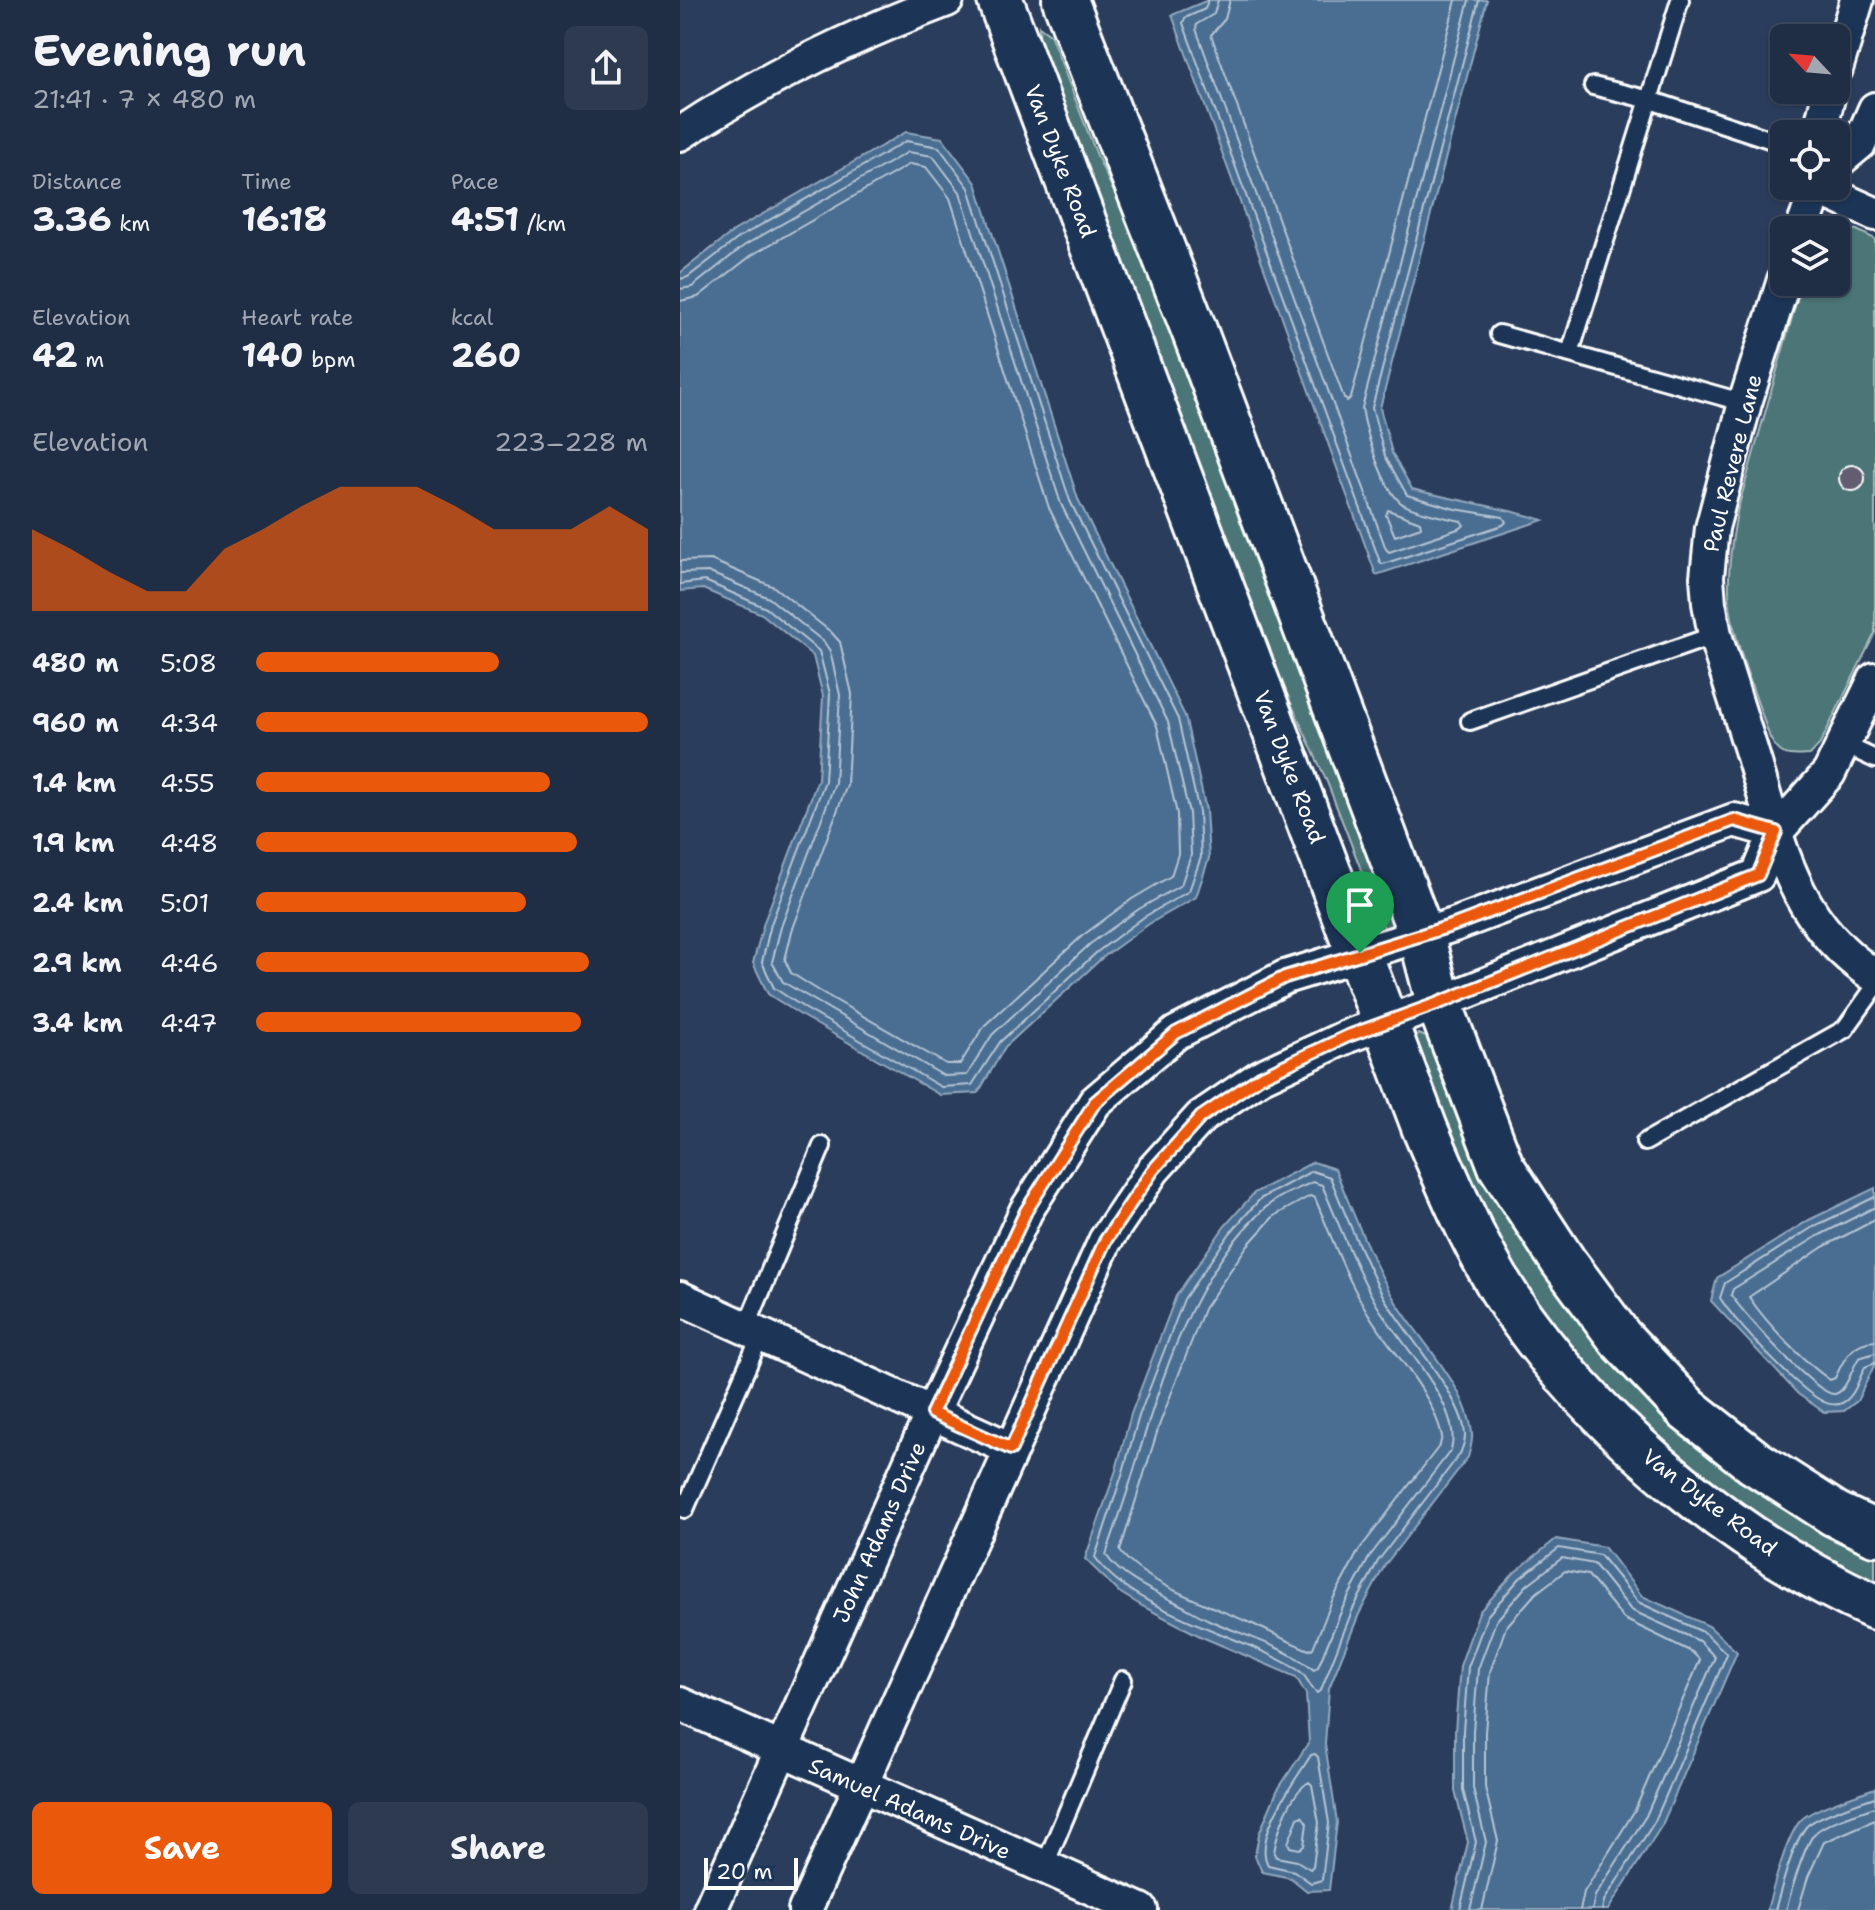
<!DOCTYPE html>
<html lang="en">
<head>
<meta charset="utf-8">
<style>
	:root { --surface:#202e45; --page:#2d3a50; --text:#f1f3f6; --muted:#a2a8b3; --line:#3d4a5e; --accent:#ea580c }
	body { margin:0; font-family:"Shantell Sans",sans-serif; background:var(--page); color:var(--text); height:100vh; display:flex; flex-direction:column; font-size:30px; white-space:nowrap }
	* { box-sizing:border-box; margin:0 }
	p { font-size:26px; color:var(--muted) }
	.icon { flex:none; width:44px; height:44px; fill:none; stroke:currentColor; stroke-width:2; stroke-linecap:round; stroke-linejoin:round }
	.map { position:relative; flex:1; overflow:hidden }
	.details { display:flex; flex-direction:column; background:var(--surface); width:680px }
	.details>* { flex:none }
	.needle { width:52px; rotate:296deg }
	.tools { position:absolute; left:1090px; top:24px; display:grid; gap:16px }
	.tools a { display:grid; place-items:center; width:80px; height:80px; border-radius:12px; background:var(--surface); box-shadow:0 2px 6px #0004,0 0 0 2px var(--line); font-size:40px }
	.scale { position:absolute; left:24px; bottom:20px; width:94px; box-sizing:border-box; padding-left:8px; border:4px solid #fff; border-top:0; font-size:22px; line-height:28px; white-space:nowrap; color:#fff; -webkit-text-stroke:6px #1d3557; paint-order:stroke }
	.pin { position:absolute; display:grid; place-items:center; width:68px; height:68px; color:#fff; margin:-82px -34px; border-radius:50% 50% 50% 0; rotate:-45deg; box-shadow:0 0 8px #0007 }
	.pin .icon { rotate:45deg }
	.round { display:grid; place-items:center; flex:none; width:84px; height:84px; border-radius:12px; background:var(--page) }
	.headline { display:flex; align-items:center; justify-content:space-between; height:136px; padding:0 32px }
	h1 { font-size:44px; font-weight:700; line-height:60px }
	.figures { display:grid; grid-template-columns:repeat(3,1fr); gap:12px; height:136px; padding:8px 32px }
	.figures div { display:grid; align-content:center }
	.figures b { font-size:34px; font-weight:700 }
	.figures small { font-size:22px; font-weight:400 }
	.figures p { font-size:22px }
	.chart { height:224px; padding:16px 32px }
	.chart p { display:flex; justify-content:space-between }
	.chart svg { width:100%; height:144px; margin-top:8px; fill:var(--accent); opacity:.7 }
	.primary-button { display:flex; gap:16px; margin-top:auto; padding:16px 32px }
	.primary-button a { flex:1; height:92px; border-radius:12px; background:var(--accent); color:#fff; font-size:32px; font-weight:700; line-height:92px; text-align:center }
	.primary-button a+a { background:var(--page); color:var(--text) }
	ul { padding:0 32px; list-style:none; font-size:26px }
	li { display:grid; grid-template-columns:128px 96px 1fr; align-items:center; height:60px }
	li i { height:20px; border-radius:10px; background:var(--accent) }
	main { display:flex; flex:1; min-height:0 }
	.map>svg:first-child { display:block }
	.green { fill:#4c7477; stroke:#a6babb; stroke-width:2 }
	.water { fill:#4a6e92; stroke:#92a8be; stroke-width:2 }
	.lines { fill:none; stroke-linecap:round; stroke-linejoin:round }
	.shore { stroke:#b7c5d3; stroke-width:2 }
	.building { fill:#625d71; stroke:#fff; stroke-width:2 }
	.lane-casing { stroke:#fff; stroke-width:22 }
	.street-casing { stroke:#fff; stroke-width:38 }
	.secondary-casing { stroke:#fff; stroke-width:50 }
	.lane { stroke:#1d3557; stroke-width:16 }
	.street { stroke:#1d3557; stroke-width:32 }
	.secondary { stroke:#1d3557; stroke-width:44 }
	.route-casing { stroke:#fff; stroke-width:16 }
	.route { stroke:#ea580c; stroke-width:10 }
	.labels { text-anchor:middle; stroke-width:6; stroke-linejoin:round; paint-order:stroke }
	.street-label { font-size:22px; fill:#fff; stroke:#1d3557 }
</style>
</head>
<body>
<main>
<section class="details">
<div class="headline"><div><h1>Evening run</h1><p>21:41 · 7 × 480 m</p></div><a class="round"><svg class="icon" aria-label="share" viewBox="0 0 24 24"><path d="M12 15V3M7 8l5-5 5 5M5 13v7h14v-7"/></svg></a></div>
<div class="figures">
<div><p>Distance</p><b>3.36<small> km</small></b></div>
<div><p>Time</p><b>16:18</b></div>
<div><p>Pace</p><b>4:51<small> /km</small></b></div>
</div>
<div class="figures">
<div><p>Elevation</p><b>42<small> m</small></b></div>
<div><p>Heart rate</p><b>140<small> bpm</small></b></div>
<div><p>kcal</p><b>260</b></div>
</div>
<div class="chart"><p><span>Elevation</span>223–228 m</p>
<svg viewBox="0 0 160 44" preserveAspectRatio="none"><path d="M0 44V19L10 25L20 32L30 38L40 38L50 25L60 19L70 12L80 6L90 6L100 6L110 12L120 19L130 19L140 19L150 12L160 19V44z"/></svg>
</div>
<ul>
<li><b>480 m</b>5:08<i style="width:62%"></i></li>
<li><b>960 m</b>4:34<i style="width:100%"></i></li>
<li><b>1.4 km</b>4:55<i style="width:75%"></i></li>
<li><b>1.9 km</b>4:48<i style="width:82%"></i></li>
<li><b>2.4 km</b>5:01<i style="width:69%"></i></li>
<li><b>2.9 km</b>4:46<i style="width:85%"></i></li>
<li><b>3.4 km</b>4:47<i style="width:83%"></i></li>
</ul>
<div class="primary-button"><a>Save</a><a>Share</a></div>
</section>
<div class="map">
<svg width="1195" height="1910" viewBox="0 0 1195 1910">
	<rect width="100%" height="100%" fill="#2b3d5c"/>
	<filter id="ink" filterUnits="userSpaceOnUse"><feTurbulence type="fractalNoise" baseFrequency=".0125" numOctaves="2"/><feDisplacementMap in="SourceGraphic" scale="16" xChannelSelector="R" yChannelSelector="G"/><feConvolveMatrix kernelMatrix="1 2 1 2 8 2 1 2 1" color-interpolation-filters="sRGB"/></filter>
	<g filter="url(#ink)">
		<path class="green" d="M359,26L370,34L418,158L506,346L715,928L707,929L703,926L647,782L585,646L360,53Z
			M1158,228L1177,230L1195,239V633L1140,744L1130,755C1108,756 1101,758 1090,738C1077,699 1060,658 1052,618C1045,583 1051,546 1057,512L1122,282H1156L1154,230Z
			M739,1034L748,1038L807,1184L855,1260L877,1286L1195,1551V1594L1063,1520L905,1376L809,1239L731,1043Z"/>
		<path class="water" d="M528,0H807L700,408L712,453L732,489C776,501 820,506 863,520L696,575L492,15Z
			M226,132L262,138L296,183L398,499L505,716L526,810L529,858L516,897L469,924L422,958L325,1047L298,1093L260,1095L122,1016L88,994L73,963L84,922L138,779L143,696L133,656L82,614L23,589L0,591V273L55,230Z
			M633,1162L655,1169C672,1210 688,1252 710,1292C733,1334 788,1385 792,1434C793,1441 790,1450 788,1457L705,1565L679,1614L649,1688L645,1744L657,1822L649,1890L627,1891L611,1878L582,1872L575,1856L579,1834L597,1791L629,1742L626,1694L616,1677L522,1637L462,1606L439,1592L405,1559L436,1470L451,1414L496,1296L544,1227L574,1193Z
			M1195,1188V1364L1177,1401L1164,1411L1144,1412L1118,1394L1031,1301L1037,1278L1129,1220Z
			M876,1539L924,1547L962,1596L1029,1626L1057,1652L982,1825L928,1910H772L788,1842L775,1791V1731L780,1666L799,1612L835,1572Z
			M1195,1788V1910H1087C1093,1888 1106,1838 1120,1821C1130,1809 1179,1794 1195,1788Z"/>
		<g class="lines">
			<path class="shore" d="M528,0L525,9L505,18L503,23L700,562L703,564L823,525L826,522L823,517L775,509L727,495L705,456L692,408L799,0
				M538,0L534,14L517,24L516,29L706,549L709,552L781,528L784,525L781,521C767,518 730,511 720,502C701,484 686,433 682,408L789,0
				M550,0L545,19L531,35L664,398L667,401L671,398L776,0
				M0,279L8,277L60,237L226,141L259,147L289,188L390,501L498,719L519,812L521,857L509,891L464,917L417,952L320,1042L292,1085L261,1087L126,1009L94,988L82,962L91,924L145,781L150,694L139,651L86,608L25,581L0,584
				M0,289L12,287L65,245L228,152L253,156L280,192L381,504L488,722L509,813L511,855L501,885L459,909L410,944L312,1035L287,1075L264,1076L103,982L92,962L101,927L155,783L160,695L150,651L144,642L89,598L28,572L0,573
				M0,301L18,297L72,255L230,164L246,167L270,198L369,508L477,726L497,814L498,854L491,876L452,899L402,936L304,1026L280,1064H266L138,990L111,973L105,960L112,931L167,785L172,694L160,642L151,632L94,587L31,560L0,561
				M708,510L740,522L741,527L715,536L706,515Z
				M632,1171L650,1177C666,1216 682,1256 702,1294C721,1329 785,1398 785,1436C785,1442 782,1449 780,1454L698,1561L672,1611L641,1690L637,1693C629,1687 627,1675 618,1670C562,1634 453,1613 415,1557L443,1472L459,1416L504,1299L550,1233L580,1199Z
				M633,1182L642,1185C659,1224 674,1265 695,1302C716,1339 784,1406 771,1450L690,1556L663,1607L638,1667L634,1670C604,1646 564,1636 529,1620C516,1614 504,1606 491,1600C468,1589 440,1576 426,1555C435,1527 445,1501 453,1473C481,1380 511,1276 585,1208C598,1196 617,1189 633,1182Z
				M630,1196L635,1198C651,1236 665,1275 686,1310C710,1351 751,1388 762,1436L760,1445L679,1550L652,1601L633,1648L629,1650C608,1642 587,1630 566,1621C529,1605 465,1584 440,1551L480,1423L524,1309L567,1246L594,1216Z
				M1195,1197L1133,1227L1045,1283L1040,1298C1056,1323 1118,1390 1144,1402C1149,1405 1158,1405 1162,1403C1175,1397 1179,1378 1185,1367L1195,1363
				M1195,1207L1138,1236L1053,1289L1051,1295C1062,1312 1138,1397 1155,1394C1167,1391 1172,1367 1179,1358L1195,1353
				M1195,1220L1143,1247L1069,1297C1087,1324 1123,1361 1150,1380L1155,1378C1164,1359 1171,1342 1195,1341
				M635,1754L638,1757L649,1823L642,1880L631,1883L614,1871L588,1865C572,1836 616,1780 631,1755Z
				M629,1782L632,1785L639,1823L633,1866L630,1869L617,1861L596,1857L594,1853C597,1832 610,1793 629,1782Z
				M622,1816L627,1823L624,1846L619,1849L610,1847L608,1843L618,1818Z
				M780,1910L796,1842L783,1790V1731L788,1667L807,1616L840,1578L879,1548L920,1555L958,1602L1025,1633L1047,1654L975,1821L924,1901L922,1910
				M790,1910L806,1842L793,1788V1731L798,1669L816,1621L847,1585L882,1558L914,1564L951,1610L1019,1641L1035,1657L966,1816L915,1896L912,1910
				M802,1910L818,1841L805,1787V1732L810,1672L826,1627L855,1594L885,1571L908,1575L944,1619L1012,1652L1020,1660L955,1810L904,1892L900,1910
				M1095,1910C1101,1889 1113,1843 1126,1827C1135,1816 1180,1802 1195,1797
				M1106,1910C1111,1893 1124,1843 1136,1832C1149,1821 1178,1813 1195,1807
				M1118,1910L1128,1877L1144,1842L1195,1820"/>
		</g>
		<path class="building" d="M1159 478a13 13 0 1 1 26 0a13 13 0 1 1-26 0Z"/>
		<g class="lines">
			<defs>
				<path id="lane" d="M913,86L970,100L1104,144
					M819,334L1065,403
					M890,353L1000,0
					M790,721L1035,635
					M1165,745L1195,759
					M965,1142L1165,1029L1195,987
					M66,1328L142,1146
					M5,1509L81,1335
					M364,1867L443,1680"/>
				<path id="street" d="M1156,69L1177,0
					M0,134C83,79 174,35 267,0
					M1143,134V118L1150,90
					M1156,163L1180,143L1195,109
					M1137,188L1195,214
					M1122,230L1138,186
					M1104,280L1065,403L1032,528L1027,577L1029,603L1035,635C1048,678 1062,720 1075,763C1100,848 1115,924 1195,976
					M0,1298L331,1449
					M0,1704L461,1910
					M30,1910L252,1413L346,1211L415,1102L496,1033L605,977L774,925L1054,820L1096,832
					M125,1910L425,1241L473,1170L521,1117L580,1077L668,1036L759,1003L1078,875L1096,832L1149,773L1195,679"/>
				<path id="secondary" d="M320,0L745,1129C772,1193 801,1262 841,1318C928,1439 1060,1546 1195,1607
					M385,0L514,330L741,934L759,1003L821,1166L883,1261L940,1338L1008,1410L1074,1462L1155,1514L1195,1533"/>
			</defs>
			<use href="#lane" class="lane-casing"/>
			<use href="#street" class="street-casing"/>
			<use href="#secondary" class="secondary-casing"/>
			<use href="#lane" class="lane"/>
			<use href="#street" class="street"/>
			<use href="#secondary" class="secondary"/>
		</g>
	</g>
	<g class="lines" filter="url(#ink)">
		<defs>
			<path id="route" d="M1054,820L1096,832L1078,875L759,1003L668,1036L580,1077L521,1117L473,1170L425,1241L331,1449L252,1413L346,1211L415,1102L496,1033L605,977L774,925Z"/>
		</defs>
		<use href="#route" class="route-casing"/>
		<use href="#route" class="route"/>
	</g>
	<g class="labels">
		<g class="street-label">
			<text transform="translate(381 161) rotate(69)" y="8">Van Dyke Road</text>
			<text transform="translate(1052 463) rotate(-76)" y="8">Paul Revere Lane</text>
			<text transform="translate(610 767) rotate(69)" y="8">Van Dyke Road</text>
			<text transform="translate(1030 1502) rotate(37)" y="8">Van Dyke Road</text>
			<text transform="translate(199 1532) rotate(-66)" y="8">John Adams Drive</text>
			<text transform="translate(230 1808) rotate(24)" y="8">Samuel Adams Drive</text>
		</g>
	</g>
</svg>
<div class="tools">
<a><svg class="needle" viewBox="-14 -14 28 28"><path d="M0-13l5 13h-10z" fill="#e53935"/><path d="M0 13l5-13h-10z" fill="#a2a8b3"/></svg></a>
<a><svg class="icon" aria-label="locate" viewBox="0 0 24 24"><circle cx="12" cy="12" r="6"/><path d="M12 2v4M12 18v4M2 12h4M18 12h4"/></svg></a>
<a><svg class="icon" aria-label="layers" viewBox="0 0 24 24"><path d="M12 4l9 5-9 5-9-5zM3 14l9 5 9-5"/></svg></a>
</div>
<div class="scale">20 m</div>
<div class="pin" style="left:680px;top:953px;background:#1e9e55"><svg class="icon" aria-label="arrive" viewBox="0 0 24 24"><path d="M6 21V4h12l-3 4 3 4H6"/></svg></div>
</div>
</main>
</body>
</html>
